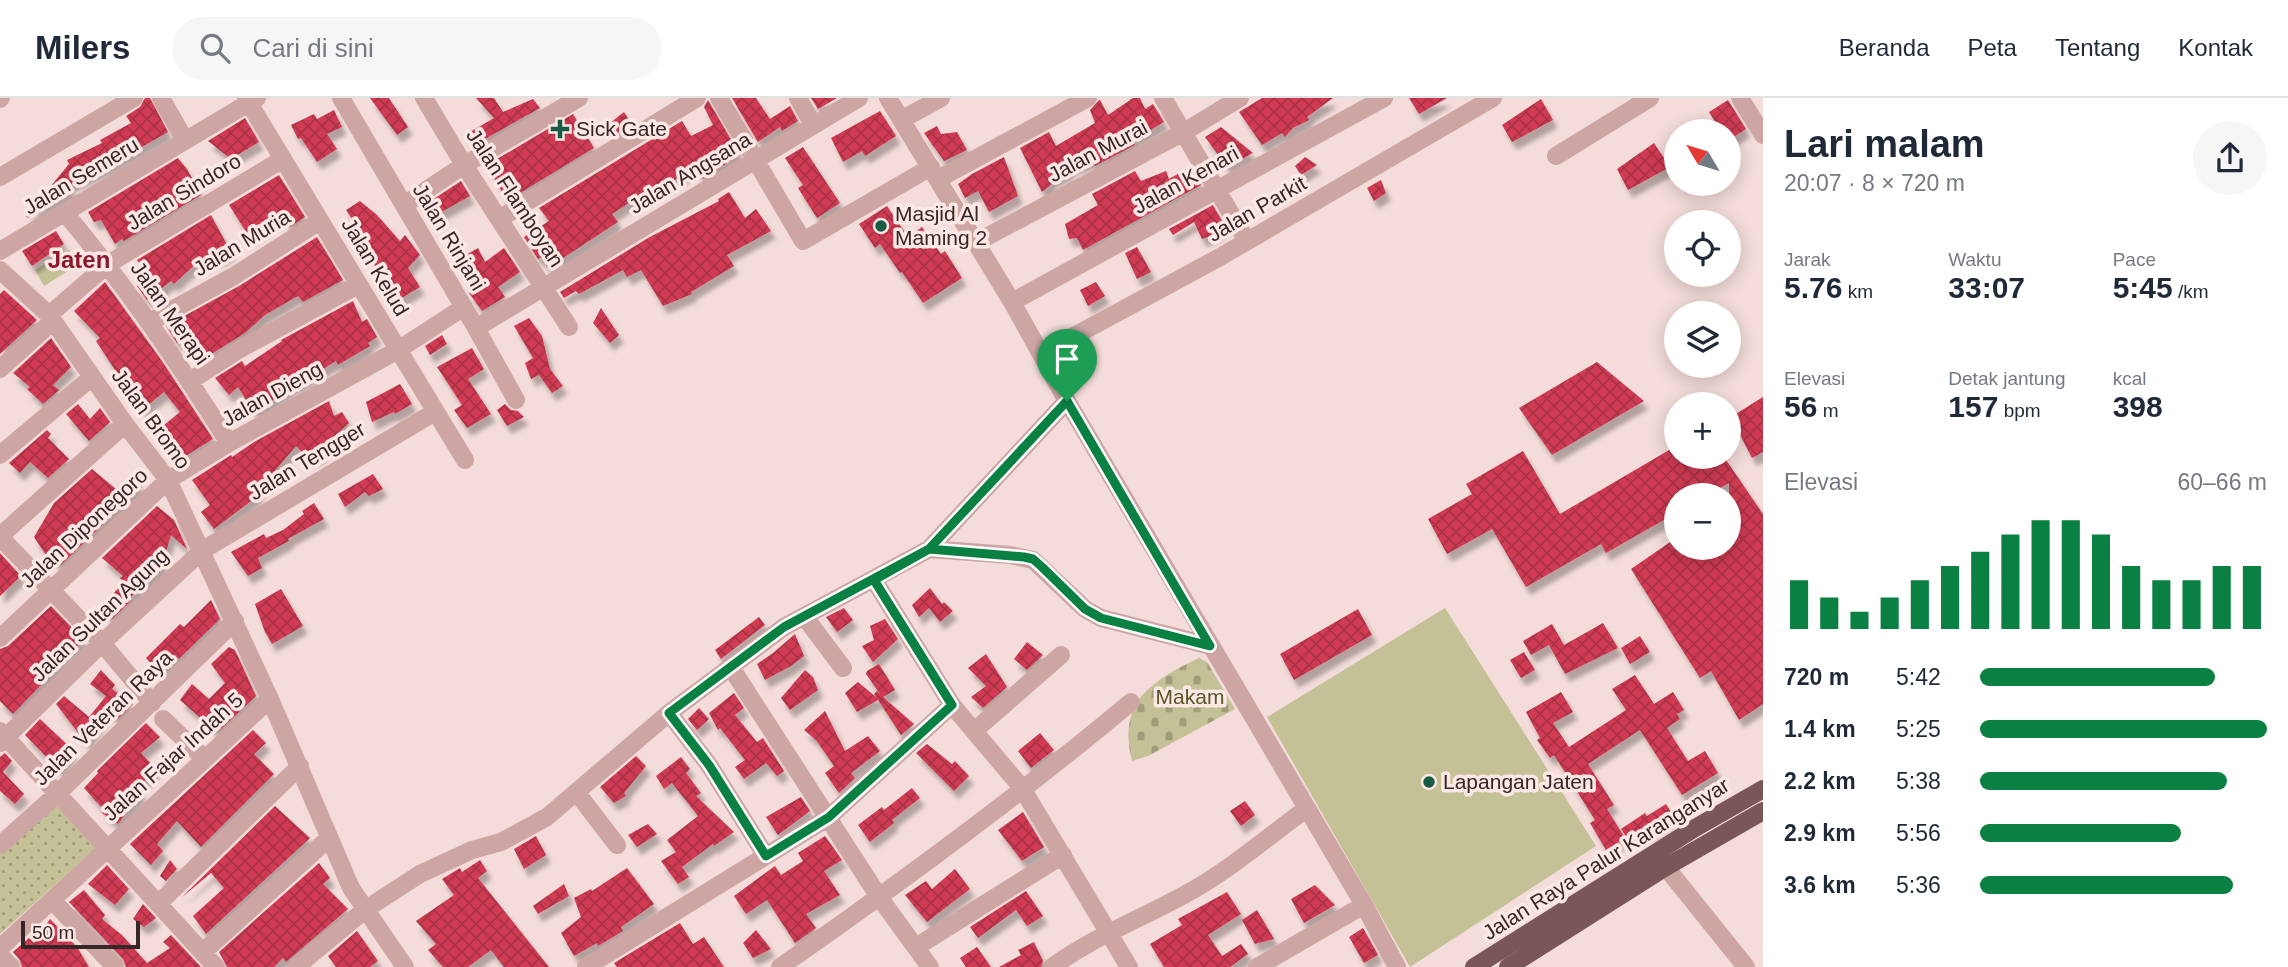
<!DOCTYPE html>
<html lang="id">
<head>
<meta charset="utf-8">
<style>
	:root { --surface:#fff; --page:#f6f6f7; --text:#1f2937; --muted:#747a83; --line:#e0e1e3; --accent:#0b8043 }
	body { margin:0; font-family:Helvetica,sans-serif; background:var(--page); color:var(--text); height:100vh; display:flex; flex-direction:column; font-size:26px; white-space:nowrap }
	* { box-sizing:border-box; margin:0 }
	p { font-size:23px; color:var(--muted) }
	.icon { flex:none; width:38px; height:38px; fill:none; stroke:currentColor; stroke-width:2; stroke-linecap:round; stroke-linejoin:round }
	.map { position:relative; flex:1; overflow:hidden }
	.side { display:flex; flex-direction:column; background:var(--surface); width:525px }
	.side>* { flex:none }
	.needle { width:46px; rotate:308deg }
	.buttons { position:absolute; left:1664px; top:21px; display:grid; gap:14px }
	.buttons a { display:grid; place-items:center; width:77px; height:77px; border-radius:50%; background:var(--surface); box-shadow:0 4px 18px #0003; font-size:35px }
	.scale { position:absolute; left:21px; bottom:18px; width:119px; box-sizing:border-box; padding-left:7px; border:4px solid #372628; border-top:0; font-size:19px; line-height:24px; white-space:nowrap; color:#372628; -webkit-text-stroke:5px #fbe8e5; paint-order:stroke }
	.pin { position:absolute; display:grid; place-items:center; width:60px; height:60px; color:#fff; margin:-72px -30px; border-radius:50% 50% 50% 0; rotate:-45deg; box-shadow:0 0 7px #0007 }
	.pin .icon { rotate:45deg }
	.round { display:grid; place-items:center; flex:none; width:74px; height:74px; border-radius:37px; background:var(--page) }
	.head { display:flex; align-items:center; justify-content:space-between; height:119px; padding:0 21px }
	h1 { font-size:38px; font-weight:700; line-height:52px }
	.stats { display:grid; grid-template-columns:repeat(3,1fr); gap:10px; height:119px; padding:7px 21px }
	.stats div { display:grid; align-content:center }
	.stats b { font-size:30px; font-weight:700 }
	.stats small { font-size:19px; font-weight:400 }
	.stats p { font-size:19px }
	.chart { height:196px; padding:14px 21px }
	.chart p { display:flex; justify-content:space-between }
	.chart svg { width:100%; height:126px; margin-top:7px; stroke:var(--accent); stroke-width:6 }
	ul { padding:0 21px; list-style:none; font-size:23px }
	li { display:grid; grid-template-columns:112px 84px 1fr; align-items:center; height:52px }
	li i { height:18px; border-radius:9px; background:var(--accent) }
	header { display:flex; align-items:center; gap:42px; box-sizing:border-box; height:98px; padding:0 35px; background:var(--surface); border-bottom:2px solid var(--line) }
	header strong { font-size:33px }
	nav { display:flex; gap:38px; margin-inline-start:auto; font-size:24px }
	.search { width:490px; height:63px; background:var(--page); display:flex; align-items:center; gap:18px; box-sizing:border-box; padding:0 24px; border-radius:38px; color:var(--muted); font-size:26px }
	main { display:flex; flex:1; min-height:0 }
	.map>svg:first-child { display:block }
	.green { fill:url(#green-dots) }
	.cemetery { fill:url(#cemetery-stones) }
	.pitch { fill:#c4c197 }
	.building { fill:url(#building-cross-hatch); filter:url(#shadow) }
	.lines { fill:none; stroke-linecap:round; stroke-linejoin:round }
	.minor { stroke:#cda6a4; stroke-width:18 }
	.tertiary { stroke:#cda6a4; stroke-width:18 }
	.primary { stroke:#7a5658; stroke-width:18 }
	.route-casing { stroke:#fff; stroke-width:14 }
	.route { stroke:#0b8043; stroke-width:9 }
	.poi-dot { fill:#185c45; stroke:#fbe8e5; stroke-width:2.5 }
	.labels { text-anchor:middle; stroke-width:7; stroke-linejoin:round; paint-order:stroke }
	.poi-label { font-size:21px; fill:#372628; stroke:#fbe8e5; text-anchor:start }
	.street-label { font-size:21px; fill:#372628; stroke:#fbe8e5 }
	.park-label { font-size:21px; fill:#575628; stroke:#fbe8e5 }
	.quarter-label { font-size:24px; font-weight:bold; fill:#8d182c; stroke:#fbe8e5 }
</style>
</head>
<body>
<header>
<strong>Milers</strong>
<div class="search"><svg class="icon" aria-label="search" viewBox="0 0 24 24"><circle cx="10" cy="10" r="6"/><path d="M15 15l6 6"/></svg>Cari di sini</div>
<nav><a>Beranda</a><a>Peta</a><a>Tentang</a><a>Kontak</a></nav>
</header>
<main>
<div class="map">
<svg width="1763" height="869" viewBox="0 0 1763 869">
	<defs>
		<pattern id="green-dots" width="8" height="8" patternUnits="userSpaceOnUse" patternTransform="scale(1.75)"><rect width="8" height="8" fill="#c4c197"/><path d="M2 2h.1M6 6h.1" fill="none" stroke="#a09d7b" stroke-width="1.8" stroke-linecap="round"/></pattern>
		<pattern id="cemetery-stones" width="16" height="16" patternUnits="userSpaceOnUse" patternTransform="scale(1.75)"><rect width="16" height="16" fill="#c4c197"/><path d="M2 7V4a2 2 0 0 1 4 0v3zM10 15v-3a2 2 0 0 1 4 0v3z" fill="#a09d7b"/></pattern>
		<pattern id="building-cross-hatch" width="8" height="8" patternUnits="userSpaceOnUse" patternTransform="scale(1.75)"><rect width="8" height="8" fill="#d03a52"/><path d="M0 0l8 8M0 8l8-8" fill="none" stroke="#aa3144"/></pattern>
		<filter id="shadow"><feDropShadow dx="4.5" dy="8" stdDeviation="2" flood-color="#0004"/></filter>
	</defs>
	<rect width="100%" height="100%" fill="#f3dcd9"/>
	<path class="green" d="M56,706L96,750L0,836V756Z"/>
	<path class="cemetery" d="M1199,560L1207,564L1235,611L1148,658L1132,663C1117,604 1151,583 1199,560Z"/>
	<path class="pitch" d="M69,152L78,167L44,188L35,172Z
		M1445,510L1596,748L1410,869L1267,619Z"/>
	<path class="building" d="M145,0H150L168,34L109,68L69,87L72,92L28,120L26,118L69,66L67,62L102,45L100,42L131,25L126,18L140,9Z
		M370,0H389L408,29L397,37Z
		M476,0H494L503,14L533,1L540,10L478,45L470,34L494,20Z
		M732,0H756L770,21L790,8L798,23L782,33L780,29L758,44Z
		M811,0H837L818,11Z
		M1133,0H1140L1145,11L1153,6L1164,24L1132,43L1135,47L1095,68L1092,62L1069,71L1070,73L1051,83L1052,86L1042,94L1020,50L1049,34L1056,48L1095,25L1090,12L1099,2H1100L1108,17Z
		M1262,0H1333L1307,19L1309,22L1293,30L1285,39L1282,35L1262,47L1239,14Z
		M1409,0H1447L1419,16Z
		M1541,1L1553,22L1512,44L1502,27Z
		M708,2L740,57L702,81L696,70L664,88L662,86L647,96L646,94L612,116L618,124L548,170L541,159L538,161L524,139L549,123L539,110L682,23L691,38L713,27L704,9Z
		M1728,2L1746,31L1729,42V33H1721L1709,14Z
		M334,12L342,29L327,36L337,51L317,64L301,40L298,41L291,27L314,16L317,21Z
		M880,13L896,38L865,58L862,53L843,64L831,40Z
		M624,14L632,26L617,35L610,25Z
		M573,16L594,50L507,103L487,67Z
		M245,20L259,44L231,61L208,43Z
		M937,28L941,36L957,34L967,52L944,63L924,35Z
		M1221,29L1253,55L1227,69L1205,39Z
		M1654,45L1670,69L1628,92L1617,71Z
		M803,49L840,105L817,120L798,90L803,87L785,60Z
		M1004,59L1018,98L989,114L978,93L965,100L958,86L972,76Z
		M1305,59L1317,67L1301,77L1295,68Z
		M178,60L187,71L201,97L124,143L122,141L115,146L101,122L94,124L88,114Z
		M1190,69L1201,87L1083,152L1077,140L1069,141L1065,126L1098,107L1092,96L1135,73L1141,83L1166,73L1169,81Z
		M279,77L305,119L290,129L282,118L250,140L229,107Z
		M1381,82L1386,95L1374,103L1367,90Z
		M461,83L470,98L438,116L435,109L433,110L429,104Z
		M729,94L745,120L756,111L771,133L727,157L734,168L691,194L692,196L663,208L641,172L627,179L623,172L579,196L576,193L564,200L560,194L648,140L719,103L718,101Z
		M360,103L377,117L400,143L405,137L420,157L408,170L420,189L400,201L383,173L380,175L371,161L355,126L346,112Z
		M1213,107L1225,128L1215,136L1202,141L1194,124L1173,137L1169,131Z
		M887,108L908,139L922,129L941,156L945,153L962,180L923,205L902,174L900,175L880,146L875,150L859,126Z
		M211,117L231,154L218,161L216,157L202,167L199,163L174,186L171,183L147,202L137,188L149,178L137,162Z
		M56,133L64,146L32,168L22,153Z
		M317,139L343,182L303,204L298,198L265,217L245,235L202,262L185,238L177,245L166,228L239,188Z
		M1137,149L1151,174L1137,181L1125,155Z
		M478,150L485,164L504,150L520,174L498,189L505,199L482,213L469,195L474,191L457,162Z
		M105,184L162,263L213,341L184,359L178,351L175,354L158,332L180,314L164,294L142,312L113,279L117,275L96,243L100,240L74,213Z
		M1096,184L1105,198L1088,208L1080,192Z
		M4,192L37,222L0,256V196Z
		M353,203L362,224L367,221L377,239L368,245L370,248L338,267L336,263L296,288L295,287L254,315L238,289L229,297L215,280L242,263L245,268L282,243L281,242Z
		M601,210L619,237L610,245L593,225Z
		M529,220L542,238L550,271L563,288L552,295L539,277L531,281L525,265L533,260L514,228Z
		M442,237L447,246L430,257L425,248Z
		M51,240L71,269L53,287L59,292L43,306L27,291L30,289L13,275Z
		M472,250L484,271L468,281L491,316L467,330L454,312L462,307L437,269Z
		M1597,264L1644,303L1552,357L1519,310Z
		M400,286L412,306L395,316L394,314L372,324L366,304Z
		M1763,299V354L1752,360L1731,319Z
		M329,303L334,318L342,314L349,325L319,352L323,356L309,361L296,348L257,394L259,397L214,431L201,414L210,407L192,382L231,357L232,359L254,344Z
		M78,306L90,321L100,310L110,324L89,343L66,316Z
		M505,306L511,312L518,313L524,319L507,328L497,312Z
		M47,332L51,336L48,340L69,361L48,380L30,364L20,375L9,365Z
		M1676,348V359H1724L1763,416V606L1739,622L1711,573L1700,580L1631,471L1676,440V450H1729V385L1707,397H1676V415L1606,455L1601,446L1526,489L1492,431L1447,456L1428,421L1472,396L1466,386L1523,353L1560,416Z
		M92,371L116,391L131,377L142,389L61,467L46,457L34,439L54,405Z
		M373,376L383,391L369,398L365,394L345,409L338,396Z
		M314,405L324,421L288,441L289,443L258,460L262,470L248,478L231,454L264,436L266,440L283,432L304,416L302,413Z
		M157,408L174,422L187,451L171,437L160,474L129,500L131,503L111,522L101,509L124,484L120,480L123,478L102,460Z
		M0,455L21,478L0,498Z
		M930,490L942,506L944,504L953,513L940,524L929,510L919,519L912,507Z
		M281,491L303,528L272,546L265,534L255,506Z
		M211,502L220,521L179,561L176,559L159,575L146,560L180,526L184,529Z
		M51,508L83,541L72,554L69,553L45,583L13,616L0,603V551L8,548Z
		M844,510L853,522L837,534L826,519Z
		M1358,511L1372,537L1294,582L1280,556Z
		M759,519L765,527L721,561L715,552Z
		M885,521L898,541L873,564L862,548L874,542L870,528Z
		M1603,525L1618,550L1565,576L1549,547L1531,557L1523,543L1552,526L1564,547Z
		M795,536L804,558L791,568L765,582L757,566L773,555Z
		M1640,538L1650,554L1630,566L1621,550Z
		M1027,544L1043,557L1027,572L1014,561Z
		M229,549L235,552L256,598L219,633L216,629L213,631L180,602L192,586L209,601L225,585L211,566Z
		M1524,554L1535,572L1521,580L1510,562Z
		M986,556L1007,589L983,610L971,599L986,588L968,570Z
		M879,566L895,592L883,599L914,626L901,637L878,602L857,614L845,595L858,584L876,599L874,596L877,593L880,596L866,576L867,573Z
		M101,572L115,587L112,591L133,606L118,621L108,613L86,645L56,606L64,598L89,619L106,598L90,586Z
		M805,572L813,579L818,592L790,612L781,600Z
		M1635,577L1654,606L1673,594L1684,612L1677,616L1680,621L1667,630L1688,663L1705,653L1718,675L1682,697L1640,632L1588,666L1614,707L1607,711L1625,740L1606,752L1590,725L1595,722L1554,657L1550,660L1537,642L1540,640L1526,614L1561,594L1573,614L1553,625L1569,649L1626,612L1612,591Z
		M734,595L744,610L735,617L757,644L763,640L784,673L777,678L766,665L744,681L735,669L745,662L720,630L718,632L709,615Z
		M699,610L709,621L697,632L688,621Z
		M825,613L845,653L868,638L880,653L851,675L855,680L839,695L825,675L834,668L816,642L804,632Z
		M40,621L73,652L60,673L25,637Z
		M146,625L160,639L141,655L156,671L137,690L142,694L118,726L102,715L104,712L84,690L98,675L97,673Z
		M253,632L266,645L254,656L274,676L201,749L177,723L157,746L163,753L151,767L130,746Z
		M1040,635L1054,652L1031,670L1018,653Z
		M927,646L952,666L955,663L969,678L954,693L916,655Z
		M5,655L12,663L3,674L24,696L15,706L0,693V659Z
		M636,658L646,668L624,695L626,698L614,705L600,689Z
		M681,659L690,671L686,675L701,695L696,698L734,734L714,748L713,746L682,769L689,779L678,786L661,763L676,754L667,742L698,718L672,685L664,691L656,678Z
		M912,690L920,700L892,722L894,725L870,744L858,727L882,709L884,712Z
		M801,699L810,713L778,737L766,719Z
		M1245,703L1255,717L1241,728L1230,713Z
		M1666,706L1674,718L1646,737L1643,732L1628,742L1621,731L1645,715L1647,718Z
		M275,708L310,740L206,836L193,818L224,790L211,775L181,800Z
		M1023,714L1044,749L1022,763L998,732Z
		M648,726L657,736L637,749L628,737Z
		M536,738L546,757L524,771L514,751Z
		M825,738L842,762L824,773L840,797L806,816L816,830L795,845L767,802L746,816L734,798L775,768L781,777L803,763L798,755Z
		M170,762L177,771L166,783L160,778Z
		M480,762L487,773L478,780L549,869H504L491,852L468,869H443L428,852L436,846L416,823L454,797L442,781L460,770L462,774Z
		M319,765L330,780L323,786L348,811L286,864L283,860L274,869H227L219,854Z
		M107,767L129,791L115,807L88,786Z
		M627,770L654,806L621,829L623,833L598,848L597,845L574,858L561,835L581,819L574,800L591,791L592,793Z
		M955,771L970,791L927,824L905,797L926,783L932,791Z
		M564,786L569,798L538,816L533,808Z
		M1315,787L1335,807L1304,825L1291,801Z
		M84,792L105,817L102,821L122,837L147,865L170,850L163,844L171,837L201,869H126L123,861L69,804Z
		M1026,793L1043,818L1027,828L1016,812L978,840L970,829Z
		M1227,794L1241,816L1208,837L1222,858L1241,846L1248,856L1230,869H1164L1150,846L1182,827L1178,821Z
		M143,806L156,820L144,829L133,821Z
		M1257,812L1274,841L1255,846L1242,822Z
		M50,821L77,849L89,869H22L20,862L13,854L29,840L34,845Z
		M680,825L693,846L704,839L724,869H617L614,865Z
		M1363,830L1378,857L1364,865L1349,839Z
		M756,832L771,851L753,860L743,845Z
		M357,833L378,863L370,869H336L328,858Z
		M1034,844L1043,863L1041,869H999L1021,857L1018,852Z
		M977,849L991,869H966L960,860Z"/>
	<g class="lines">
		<path class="minor" d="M161,0L185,42
			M246,0L465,362
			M341,0L476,230L516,302
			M424,0L464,67L569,229
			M719,0L803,143L931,69
			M798,0L813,26
			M888,0L1012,204L1067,303L1364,807L1397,869
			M1163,0L1247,143
			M1740,0L1763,37
			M0,1L1,0
			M901,22L941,0
			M1556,58L1650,0
			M0,79L134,0
			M938,81L1088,0
			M404,107L464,67L579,0
			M65,115C126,188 179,265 229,345
			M499,121L697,0
			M975,145L1184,34L1240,0
			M0,153L257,0
			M0,172L49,217L125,326L168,382L270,601L351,790L405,869
			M1012,204L1384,0
			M49,217L108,166L283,61
			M150,224L234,178L320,123
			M476,230L859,0
			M1041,256L1220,159L1493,0
			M0,271L53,223
			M190,283L240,251L358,187
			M0,357L92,279
			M0,438L125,326
			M0,439L102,545L152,605
			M929,451L1010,457L1033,462L1085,511L1101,520L1211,548
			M804,518L843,570
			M0,540L168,382L229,345L398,252L464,209
			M730,568L879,799L930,869
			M952,607L1022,690L1129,869
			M669,615L709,667L766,758
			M163,621L205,661
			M0,633L216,869
			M974,633L1061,557
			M0,645L102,545L203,452L435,314
			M577,695L617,747
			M0,747L57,696L235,523
			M52,802L115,869
			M159,805L300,668
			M916,849L1063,757
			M0,850L270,601
			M203,854L329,740
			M0,857L11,869
			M296,869L366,811L420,776L472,752L501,744L547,719L669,615L784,529L929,451L1067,303
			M586,869L829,719L952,607L874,482
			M780,869C900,785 1019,698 1131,604
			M1052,869C1096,837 1146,819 1193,792C1233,769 1269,738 1306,711
			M1257,869L1364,807"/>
		<path class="tertiary" d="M1656,757L1746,869"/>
		<path class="primary" d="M1474,869L1695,730L1763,691
			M1508,869L1666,769L1763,713"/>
	</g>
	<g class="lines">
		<defs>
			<path id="route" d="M1067,303L929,451L784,529L669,615L709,667L766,758L829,719L952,607L874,482L929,451L1024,459L1033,461L1042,469L1085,511L1101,520L1210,548L1067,303"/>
		</defs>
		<use href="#route" class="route-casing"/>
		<use href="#route" class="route"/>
	</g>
	<g class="poi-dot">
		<path d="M556.5 20.5h7v7h7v7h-7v7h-7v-7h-7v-7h7z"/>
		<circle cx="881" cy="128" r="7"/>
		<circle cx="1429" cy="684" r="7"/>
	</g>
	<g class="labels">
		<g class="poi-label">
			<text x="576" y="38">Sick Gate</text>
			<text x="895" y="123">Masjid Al<tspan x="895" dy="24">Maming 2</tspan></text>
			<text x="1443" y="691">Lapangan Jaten</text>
		</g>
		<g class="street-label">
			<text transform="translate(1098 53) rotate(-28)" y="7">Jalan Murai</text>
			<text transform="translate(690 75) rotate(-31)" y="7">Jalan Angsana</text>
			<text transform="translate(81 78) rotate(-31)" y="7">Jalan Semeru</text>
			<text transform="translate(1186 82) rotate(-29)" y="7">Jalan Kenari</text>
			<text transform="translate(184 94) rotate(-31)" y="7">Jalan Sindoro</text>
			<text transform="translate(515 100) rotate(57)" y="7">Jalan Flamboyan</text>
			<text transform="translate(1257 111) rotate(-30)" y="7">Jalan Parkit</text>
			<text transform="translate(449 139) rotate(59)" y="7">Jalan Rinjani</text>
			<text transform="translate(242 145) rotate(-31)" y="7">Jalan Muria</text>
			<text transform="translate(375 169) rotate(59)" y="7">Jalan Kelud</text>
			<text transform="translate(170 215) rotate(55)" y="7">Jalan Merapi</text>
			<text transform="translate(272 296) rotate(-29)" y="7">Jalan Dieng</text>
			<text transform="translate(151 321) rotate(54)" y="7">Jalan Bromo</text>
			<text transform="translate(307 363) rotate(-31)" y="7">Jalan Tengger</text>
			<text transform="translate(84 430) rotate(-43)" y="7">Jalan Diponegoro</text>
			<text transform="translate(100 517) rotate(-44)" y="7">Jalan Sultan Agung</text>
			<text transform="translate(103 620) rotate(-44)" y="7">Jalan Veteran Raya</text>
			<text transform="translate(173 659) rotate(-42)" y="7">Jalan Fajar Indah 5</text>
			<text transform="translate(1606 761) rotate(-32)" y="7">Jalan Raya Palur Karanganyar</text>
		</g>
		<g class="park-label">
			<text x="1190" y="606">Makam</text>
		</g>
		<g class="quarter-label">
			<text x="79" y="170">Jaten</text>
		</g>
	</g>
</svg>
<div class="buttons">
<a><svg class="needle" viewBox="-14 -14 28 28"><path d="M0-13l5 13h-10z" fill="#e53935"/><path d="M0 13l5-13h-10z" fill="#747a83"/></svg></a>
<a><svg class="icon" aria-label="locate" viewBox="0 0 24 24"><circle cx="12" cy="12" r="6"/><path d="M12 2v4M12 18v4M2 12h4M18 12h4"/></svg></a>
<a><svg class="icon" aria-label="layers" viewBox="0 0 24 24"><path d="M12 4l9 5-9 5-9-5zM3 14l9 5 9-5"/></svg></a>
<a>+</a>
<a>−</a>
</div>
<div class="scale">50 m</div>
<div class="pin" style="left:1067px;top:303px;background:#1e9e55"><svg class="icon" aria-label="arrive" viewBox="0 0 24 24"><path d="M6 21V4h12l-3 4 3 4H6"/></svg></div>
</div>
<section class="side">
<div class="head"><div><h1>Lari malam</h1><p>20:07 · 8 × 720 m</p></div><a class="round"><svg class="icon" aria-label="share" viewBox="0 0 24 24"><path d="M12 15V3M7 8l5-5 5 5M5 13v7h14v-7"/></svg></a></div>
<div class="stats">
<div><p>Jarak</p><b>5.76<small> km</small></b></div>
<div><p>Waktu</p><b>33:07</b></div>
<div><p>Pace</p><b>5:45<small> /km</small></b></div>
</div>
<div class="stats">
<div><p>Elevasi</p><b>56<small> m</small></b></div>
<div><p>Detak jantung</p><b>157<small> bpm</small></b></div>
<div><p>kcal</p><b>398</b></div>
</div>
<div class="chart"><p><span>Elevasi</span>60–66 m</p>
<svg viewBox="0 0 160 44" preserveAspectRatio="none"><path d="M5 44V27M15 44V33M25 44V38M35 44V33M45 44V27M55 44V22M65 44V17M75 44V11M85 44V6M95 44V6M105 44V11M115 44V22M125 44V27M135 44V27M145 44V22M155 44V22"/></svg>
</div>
<ul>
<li><b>720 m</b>5:42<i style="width:82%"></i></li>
<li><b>1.4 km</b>5:25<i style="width:100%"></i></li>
<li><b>2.2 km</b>5:38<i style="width:86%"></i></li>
<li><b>2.9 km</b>5:56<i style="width:70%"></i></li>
<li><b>3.6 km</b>5:36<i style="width:88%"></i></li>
</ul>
</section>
</main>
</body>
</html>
